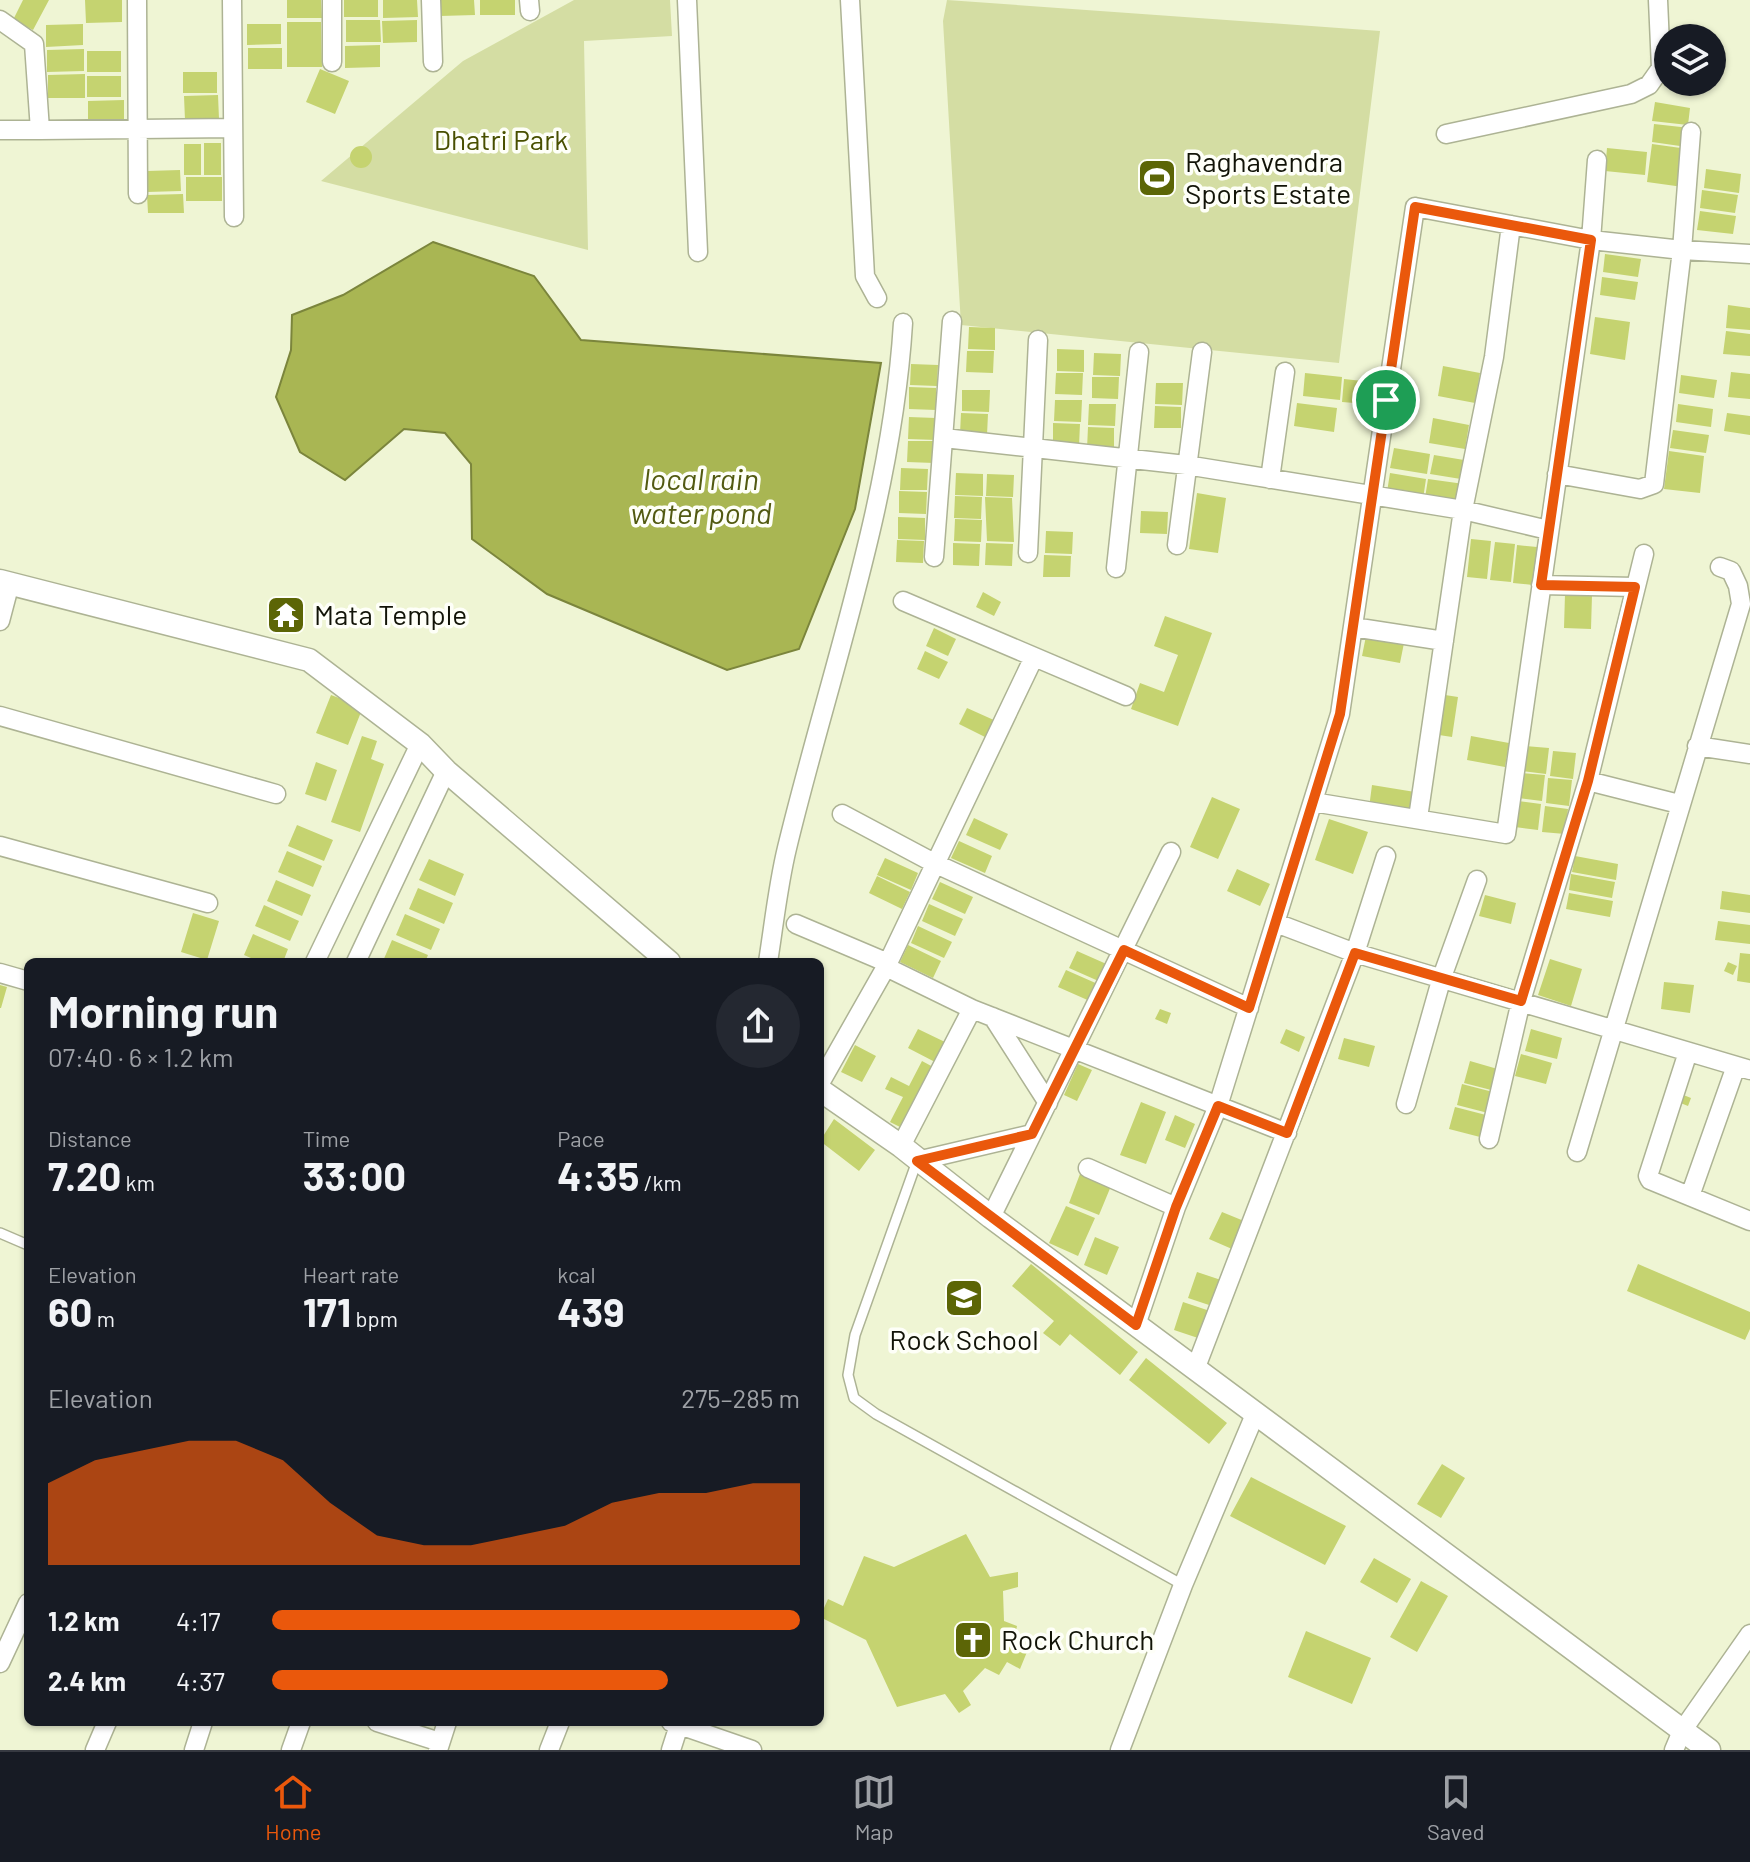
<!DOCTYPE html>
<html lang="en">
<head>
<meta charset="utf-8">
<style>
	:root { --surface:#171b24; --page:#242831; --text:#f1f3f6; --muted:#9ea1a6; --line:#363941; --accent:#ea580c }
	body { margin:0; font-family:Barlow,sans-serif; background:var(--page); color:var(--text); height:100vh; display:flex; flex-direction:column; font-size:30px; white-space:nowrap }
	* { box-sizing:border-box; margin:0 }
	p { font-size:26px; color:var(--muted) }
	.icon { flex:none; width:44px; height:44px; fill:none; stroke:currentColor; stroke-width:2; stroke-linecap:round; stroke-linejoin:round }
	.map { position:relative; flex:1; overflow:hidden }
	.details { position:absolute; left:24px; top:958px; width:800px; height:768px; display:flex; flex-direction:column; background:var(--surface); border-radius:12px; box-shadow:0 2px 6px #0004 }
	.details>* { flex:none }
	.fabs { position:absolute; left:1654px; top:24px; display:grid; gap:16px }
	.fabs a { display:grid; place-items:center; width:72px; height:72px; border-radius:50%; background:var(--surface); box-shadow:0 2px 6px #0004; font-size:40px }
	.pin { position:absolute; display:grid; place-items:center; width:68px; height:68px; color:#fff; margin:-34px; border:4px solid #fff; border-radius:50%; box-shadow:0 2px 8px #0007 }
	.round { display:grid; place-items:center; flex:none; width:84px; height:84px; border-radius:42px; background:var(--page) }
	.summary { display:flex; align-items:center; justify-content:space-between; height:136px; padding:0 24px }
	h1 { font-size:44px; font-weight:700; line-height:60px }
	.figures { display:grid; grid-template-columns:repeat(3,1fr); gap:12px; height:136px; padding:8px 24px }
	.figures div { display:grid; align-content:center }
	.figures b { font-size:40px; font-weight:700 }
	.figures small { font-size:22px; font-weight:400 }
	.figures p { font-size:22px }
	.chart { height:224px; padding:16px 24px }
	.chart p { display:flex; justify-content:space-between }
	.chart svg { width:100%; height:144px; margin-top:8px; fill:var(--accent); opacity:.7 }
	ul { padding:0 24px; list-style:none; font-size:26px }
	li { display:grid; grid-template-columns:128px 96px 1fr; align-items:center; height:60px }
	li i { height:20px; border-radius:10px; background:var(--accent) }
	.tab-bar { display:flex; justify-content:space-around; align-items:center; height:112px; border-top:2px solid var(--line); background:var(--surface); font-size:22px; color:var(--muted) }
	.tab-bar a { display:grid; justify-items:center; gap:4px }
	.tab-bar .on { color:var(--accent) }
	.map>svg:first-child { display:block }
	.green { fill:#d4dda3 }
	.water { fill:#a9b653; stroke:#7b853c; stroke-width:2 }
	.building { fill:#c5d370 }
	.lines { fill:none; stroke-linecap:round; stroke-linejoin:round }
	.service-casing { stroke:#adb394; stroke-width:12 }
	.minor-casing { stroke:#adb394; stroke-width:21 }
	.tertiary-casing { stroke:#adb394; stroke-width:25 }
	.service { stroke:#fff; stroke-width:9 }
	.minor { stroke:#fff; stroke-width:18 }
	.tertiary { stroke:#fff; stroke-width:22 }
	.route-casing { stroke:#fff; stroke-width:16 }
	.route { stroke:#ea580c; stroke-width:10 }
	.labels { text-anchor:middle; stroke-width:7; stroke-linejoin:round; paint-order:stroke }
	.park-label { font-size:28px; fill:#484f00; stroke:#fefff8 }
	.poi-label { font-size:28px; fill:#111307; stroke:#fefff8; text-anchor:start }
	.water-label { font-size:30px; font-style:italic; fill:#525a11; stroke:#fefff8 }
</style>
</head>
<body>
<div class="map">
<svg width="1750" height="1750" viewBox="0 0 1750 1750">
	<rect width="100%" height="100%" fill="#eff5d4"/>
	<path class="green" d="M574,0H670L672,36L584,41L588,250L321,181L463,61Z
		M947,0L1380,31L1339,363L961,325L943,21Z"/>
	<path class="water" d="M433,242L534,276L581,340L881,363L855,509L799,649L727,670L547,594L472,539L471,464L445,433L404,429L345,480L300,452L276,397L291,350L292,315L343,295Z"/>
	<path class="building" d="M23,0H49L33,30L13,20Z
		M85,0H122V22L86,23Z
		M287,0H321L322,18H287Z
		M344,0H378V17H344Z
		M383,0H417L418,17L383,18Z
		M440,0H474L475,15L440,16Z
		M480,0H515V15H480Z
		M346,20H380L381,42H346Z
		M417,20V42L383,43L382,21Z
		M287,22H321L322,67H287Z
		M83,24V45L46,47V25Z
		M247,24H281V44L247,45Z
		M380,45V67L345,68V46Z
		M248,48H282V69H248Z
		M84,49V71L47,72V50Z
		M87,51H121V72H87Z
		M320,69L349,81L335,114L306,102Z
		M183,72H217V93H183Z
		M85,74V98H48V75Z
		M87,76H121V97H87Z
		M218,95L219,119L185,120L184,96Z
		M124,100V124L88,125V101Z
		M1655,102L1690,108L1688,125L1652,121Z
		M1654,124L1690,128L1687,147L1652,142Z
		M204,143H221V175H204Z
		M184,144H201V175H184Z
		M1652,144L1688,149L1683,187L1647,182Z
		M350 157a11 11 0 1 1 22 0a11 11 0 1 1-22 0Z
		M1607,148L1647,152L1645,175L1605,171Z
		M1706,169L1741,174L1739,193L1704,188Z
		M180,170L181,191L147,192V171Z
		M186,177H222V201H186Z
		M1702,190L1738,195L1735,213L1700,208Z
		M183,194L184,213H148L147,195Z
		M1700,211L1736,216L1733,234L1697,230Z
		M1605,254L1641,259L1638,277L1603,272Z
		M1602,277L1638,282L1635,300L1600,295Z
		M1728,305L1750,308V330L1726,328Z
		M1595,317L1630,322L1625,360L1590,354Z
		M969,327L995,328V350L968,349Z
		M1726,331L1750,334V356L1723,354Z
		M1057,349L1084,350V372L1057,371Z
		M967,351H994L993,373L966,372Z
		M1094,353L1121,354L1120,376L1093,375Z
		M911,364L938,365L937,386L910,385Z
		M1443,366L1480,373L1475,403L1438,396Z
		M1731,372L1750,374V399L1728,397Z
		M1056,373H1083L1082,395L1055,394Z
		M1305,373L1342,377L1340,400L1303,396Z
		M1681,375L1717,380L1714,398L1679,393Z
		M1092,377H1119L1118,399L1092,398Z
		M1344,379L1381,383L1379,405L1342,402Z
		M1156,383H1183L1182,405L1155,404Z
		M909,387L936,388V410L909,409Z
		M962,390H990L989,412L962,411Z
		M1055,400H1082L1081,422L1054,421Z
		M1297,403L1337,408L1334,432L1294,426Z
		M1089,404H1116L1115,426L1088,425Z
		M1678,404L1713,409L1711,427L1676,422Z
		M1155,406L1181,407V428H1154Z
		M961,413L988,414L987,435L960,434Z
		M1727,413L1750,416V435L1724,431Z
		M909,417L936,418V440L908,439Z
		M1433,418L1469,425L1465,449L1429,443Z
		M1053,423L1080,424L1079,446L1053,445Z
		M1088,427L1114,428V450L1087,449Z
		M1673,430L1709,435L1706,453L1670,448Z
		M908,441H935L934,463L907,462Z
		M1394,448L1430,454L1427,474L1390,468Z
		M1669,451L1704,456L1700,493L1664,489Z
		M1434,455L1470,461L1467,480L1430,474Z
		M901,468L928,469L927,490H900Z
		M956,473L983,474V496L955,495Z
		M1390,473L1426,479L1423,499L1387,492Z
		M987,474L1014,475L1013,497L986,496Z
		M1428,479L1464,484L1461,504L1425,498Z
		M899,491L927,492L926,514L899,513Z
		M1197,493L1226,498L1218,553L1189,549Z
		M955,496L982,497L981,519L954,518Z
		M985,497L1012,498L1014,542L987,541Z
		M1141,511L1168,512L1167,534L1140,533Z
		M898,517L925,518V540L898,539Z
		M955,519L982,520L981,542L954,541Z
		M1046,531L1073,532L1072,554L1045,553Z
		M1471,539L1491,541L1487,579L1467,577Z
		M897,540L924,541L923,563L896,562Z
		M1495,542L1515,544L1511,582L1490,580Z
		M953,543L980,544L979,566L953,565Z
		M986,543L1013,544L1012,566L985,565Z
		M1517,545L1537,547L1533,585L1513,583Z
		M1044,555L1071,556L1070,577H1043Z
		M983,592L1001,602L994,616L976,607Z
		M1565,594L1592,595L1591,629L1564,628Z
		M278,601L300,607L295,629L273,624Z
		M1165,616L1212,633L1178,726L1131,709L1140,683L1164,692L1178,655L1154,646Z
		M934,628L956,639L948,656L926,646Z
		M1366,636L1404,643L1400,663L1362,656Z
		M925,651L948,662L939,679L917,669Z
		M331,695L363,707L348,745L316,733Z
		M1445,695L1458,697L1452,737L1439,735Z
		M967,708L996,721L987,738L959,724Z
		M362,736L377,741L371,759L384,764L360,832L331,822Z
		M1471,736L1509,743L1505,767L1467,760Z
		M1525,746L1549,748L1546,774L1522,771Z
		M1553,751L1576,753L1573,779L1550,776Z
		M316,762L337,770L326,801L305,794Z
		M1521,773L1545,775L1542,801L1518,798Z
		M1548,778L1572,780L1569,806L1546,803Z
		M1372,785L1415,792L1412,815L1369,808Z
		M1212,797L1240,809L1218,859L1190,847Z
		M1518,801L1541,804L1538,830L1515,827Z
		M1545,806L1568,809L1565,834L1542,832Z
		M974,818L1008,834L1000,850L966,835Z
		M1329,819L1368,832L1353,874L1315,860Z
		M297,825L333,840L324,861L288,846Z
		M959,841L992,856L985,873L951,858Z
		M287,851L322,866L313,887L278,872Z
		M1575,856L1618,864L1616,880L1572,872Z
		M885,858L918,873L911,890L877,875Z
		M429,859L464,874L455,896L419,880Z
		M1237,869L1270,884L1260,906L1227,891Z
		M1571,874L1615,882L1612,898L1569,890Z
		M877,876L910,892L902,909L869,893Z
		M276,880L311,895L302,916L267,901Z
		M940,882L973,897L965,914L932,899Z
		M418,888L453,903L444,924L409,909Z
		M1722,891L1750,895V913L1720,909Z
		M1569,893L1613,901L1610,917L1566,909Z
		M1485,895L1516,903L1511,924L1479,916Z
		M929,904L963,919L955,936L922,921Z
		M264,905L299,921L290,941L255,926Z
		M193,913L219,921L207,960L181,952Z
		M405,914L440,929L431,950L396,935Z
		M1718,921L1750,925V944L1715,940Z
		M918,926L952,942L944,958L911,943Z
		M253,934L288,949L283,962H260L244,955Z
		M392,940L428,955L425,962L383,961Z
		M908,945L941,961L933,978L900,962Z
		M1077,951L1111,966L1103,983L1069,968Z
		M1740,953L1750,954V983L1737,981Z
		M1550,959L1582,969L1571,1006L1538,995Z
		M1728,962L1737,966L1733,975L1724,971Z
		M1066,970L1100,985L1092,1002L1058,987Z
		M1664,982L1694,985L1690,1013L1661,1009Z
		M0,985L7,987L1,1008H0Z
		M1160,1009L1171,1013L1167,1024L1155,1019Z
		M918,1029L945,1042L935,1062L908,1048Z
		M1286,1029L1305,1037L1299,1052L1280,1043Z
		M1531,1029L1562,1038L1557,1059L1525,1051Z
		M1344,1038L1375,1046L1369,1067L1338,1059Z
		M855,1045L876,1056L862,1082L841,1072Z
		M1521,1054L1552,1063L1546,1084L1515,1076Z
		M922,1061L935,1068L904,1129L890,1122L903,1097L885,1089L891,1077L909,1086Z
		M1470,1061L1501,1070L1495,1091L1464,1083Z
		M1078,1064L1092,1070L1077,1101L1064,1095Z
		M1462,1084L1493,1092L1488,1113L1457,1105Z
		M1681,1094L1691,1098L1688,1106L1678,1102Z
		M1141,1102L1166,1112L1146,1164L1120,1155Z
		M1455,1107L1486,1115L1480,1137L1449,1129Z
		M1175,1115L1195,1124L1185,1148L1165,1140Z
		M834,1119L875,1150L859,1171L820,1141Z
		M1080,1174L1111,1186L1099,1215L1069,1203Z
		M1066,1206L1095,1218L1078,1256L1049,1243Z
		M1222,1212L1244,1221L1232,1249L1209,1239Z
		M1095,1237L1119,1247L1107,1275L1084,1265Z
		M1031,1264L1138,1352L1120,1375L1070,1334L1060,1346L1043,1333L1054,1321L1012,1286Z
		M1638,1264L1750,1312V1329L1745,1340L1627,1291Z
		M1197,1272L1227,1282L1218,1308L1188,1298Z
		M1183,1302L1210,1311L1201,1339L1174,1330Z
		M1146,1358L1227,1423L1209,1444L1129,1380Z
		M1442,1464L1465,1478L1441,1518L1417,1504Z
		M1251,1477L1346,1526L1325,1565L1230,1516Z
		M966,1534L990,1577L1018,1572V1587L1003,1591L1004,1621L1017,1626L1013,1644L1029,1647L1020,1669L1007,1662L999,1675L985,1668L963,1691L971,1705L959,1713L945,1694L897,1707L866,1640L820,1617L828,1599L843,1606L864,1556L894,1567Z
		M1374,1558L1411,1579L1397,1603L1360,1582Z
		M1421,1581L1448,1596L1417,1652L1390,1637Z
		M1306,1631L1371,1658L1352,1704L1288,1677Z"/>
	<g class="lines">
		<defs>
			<path id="service" d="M917,1161L855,1335L848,1375L854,1398L876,1414L1183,1585
				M0,1233L28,1245"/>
			<path id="minor" d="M137,0L138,194
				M232,0L234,217
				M431,0L433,62
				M529,0L530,11
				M687,0L698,252
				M850,0L865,276L877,298
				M0,20L34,44L40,130L233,128
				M332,62V0
				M0,130H40
				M1446,134L1631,94L1649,85L1661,68L1658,0
				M944,438L1186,465L1463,510L1548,530
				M1557,474L1640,489L1654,484L1682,250L1691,132
				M1270,479L1285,372
				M1177,545L1202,352
				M1028,553L1038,340
				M934,557L952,321
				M1116,568L1139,352
				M1541,585L1635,587
				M903,601L1126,696
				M0,621L10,583
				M1353,627L1444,641
				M0,716L276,794
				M1697,746L1750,754
				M1588,781L1679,804
				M1313,802L1506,834L1591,240L1597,160
				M842,814L934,863L1249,1008
				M1418,818L1463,510L1494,357L1511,225
				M0,846L208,903
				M1276,923L1355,953L1386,856
				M796,924L888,963
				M315,962L420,744
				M356,962L446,771
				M768,962C774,924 778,885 787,848C829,674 892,503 903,323
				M886,967L972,1009L1287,1133
				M0,973L28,981
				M993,1017L1048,1103
				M1688,1052L1648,1176L1650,1180L1750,1221
				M820,1083L886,967L1034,657
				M1406,1104L1442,977L1477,880
				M1489,1139L1521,1001L1588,781L1644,554
				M901,1146L972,1009
				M1577,1152L1741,604L1738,586L1731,571L1720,567
				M917,1161L1032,1134
				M1088,1168L1176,1207
				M1690,1196L1736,1066
				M991,1217L1171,852
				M1136,1325L1176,1207L1218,1106L1340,714L1415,207L1591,240L1682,250L1750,254
				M1196,1367L1355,953L1750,1070
				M0,1663L28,1603
				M377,1722L440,1742
				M671,1722L752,1750
				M95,1750L107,1722
				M194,1750L203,1722
				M291,1750L301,1722
				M438,1750L447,1722
				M549,1750L560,1722
				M671,1750L680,1722
				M1120,1750L1183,1585L1256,1412
				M1674,1750L1682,1731L1750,1634"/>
			<path id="tertiary" d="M0,581L309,660L420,744L446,771L669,962
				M820,1090L901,1146L991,1217L1709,1750"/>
		</defs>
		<use href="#service" class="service-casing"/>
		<use href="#minor" class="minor-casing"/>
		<use href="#tertiary" class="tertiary-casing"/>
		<use href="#service" class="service"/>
		<use href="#minor" class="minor"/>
		<use href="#tertiary" class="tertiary"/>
	</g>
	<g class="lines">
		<defs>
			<path id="route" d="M1415,207L1591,240L1541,585L1635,587L1588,781L1521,1001L1355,953L1287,1133L1218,1106L1176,1207L1136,1325L917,1161L1032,1134L1124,950L1249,1008L1340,714Z"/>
		</defs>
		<use href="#route" class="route-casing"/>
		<use href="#route" class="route"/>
	</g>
	<defs>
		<symbol id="stadium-square" viewBox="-11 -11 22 22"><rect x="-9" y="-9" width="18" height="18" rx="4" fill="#5c6506" stroke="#fefff8"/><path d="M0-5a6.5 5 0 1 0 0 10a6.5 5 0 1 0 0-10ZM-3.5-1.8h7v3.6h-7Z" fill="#fff"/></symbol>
		<symbol id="temple-square" viewBox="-11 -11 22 22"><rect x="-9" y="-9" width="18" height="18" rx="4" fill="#5c6506" stroke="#fefff8"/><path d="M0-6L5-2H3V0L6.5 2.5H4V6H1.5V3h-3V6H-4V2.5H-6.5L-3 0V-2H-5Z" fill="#fff"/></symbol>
		<symbol id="school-square" viewBox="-11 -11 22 22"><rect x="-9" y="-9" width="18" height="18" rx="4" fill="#5c6506" stroke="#fefff8"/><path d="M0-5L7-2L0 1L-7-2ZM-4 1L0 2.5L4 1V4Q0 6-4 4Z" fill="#fff"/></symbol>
		<symbol id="church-square" viewBox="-11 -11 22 22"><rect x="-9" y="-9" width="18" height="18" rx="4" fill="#5c6506" stroke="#fefff8"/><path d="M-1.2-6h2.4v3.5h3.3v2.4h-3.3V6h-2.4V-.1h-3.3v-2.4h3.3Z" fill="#fff"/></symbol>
	</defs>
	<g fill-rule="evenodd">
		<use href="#stadium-square" x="1135" y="156" width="44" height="44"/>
		<use href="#temple-square" x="264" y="593" width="44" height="44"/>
		<use href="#school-square" x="942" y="1276" width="44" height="44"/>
		<use href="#church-square" x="951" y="1618" width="44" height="44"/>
	</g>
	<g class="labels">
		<g class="park-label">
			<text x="501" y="150">Dhatri Park</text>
		</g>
		<g class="poi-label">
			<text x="1185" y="172">Raghavendra<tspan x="1185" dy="32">Sports Estate</tspan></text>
			<text x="314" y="625">Mata Temple</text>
			<text x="964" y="1350" text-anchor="middle">Rock School</text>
			<text x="1001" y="1650">Rock Church</text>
		</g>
		<g class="water-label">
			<text x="701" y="490">local rain<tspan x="701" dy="34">water pond</tspan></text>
		</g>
	</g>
</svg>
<div class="fabs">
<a><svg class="icon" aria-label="layers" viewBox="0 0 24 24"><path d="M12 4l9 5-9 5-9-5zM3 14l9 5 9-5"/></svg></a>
</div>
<div class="pin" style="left:1386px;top:400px;background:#1e9e55"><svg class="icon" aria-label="arrive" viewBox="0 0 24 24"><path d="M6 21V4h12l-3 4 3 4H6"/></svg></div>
<section class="details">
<div class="summary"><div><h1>Morning run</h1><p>07:40 · 6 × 1.2 km</p></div><a class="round"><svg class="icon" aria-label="share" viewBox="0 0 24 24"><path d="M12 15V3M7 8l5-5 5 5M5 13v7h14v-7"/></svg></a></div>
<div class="figures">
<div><p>Distance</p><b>7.20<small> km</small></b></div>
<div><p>Time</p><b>33:00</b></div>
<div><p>Pace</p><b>4:35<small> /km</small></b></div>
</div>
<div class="figures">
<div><p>Elevation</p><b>60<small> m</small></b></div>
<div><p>Heart rate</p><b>171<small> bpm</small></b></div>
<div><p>kcal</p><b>439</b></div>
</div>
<div class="chart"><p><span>Elevation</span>275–285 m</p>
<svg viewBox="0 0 160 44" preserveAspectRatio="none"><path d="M0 44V19L10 12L20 9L30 6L40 6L50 12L60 25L70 35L80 38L90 38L100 35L110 32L120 25L130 22L140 22L150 19L160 19V44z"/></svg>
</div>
<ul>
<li><b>1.2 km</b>4:17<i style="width:100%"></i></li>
<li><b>2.4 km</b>4:37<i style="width:75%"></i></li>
</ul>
</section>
</div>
<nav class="tab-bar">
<a class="on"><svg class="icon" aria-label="home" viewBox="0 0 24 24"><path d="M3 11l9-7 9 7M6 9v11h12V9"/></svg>Home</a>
<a><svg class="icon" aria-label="map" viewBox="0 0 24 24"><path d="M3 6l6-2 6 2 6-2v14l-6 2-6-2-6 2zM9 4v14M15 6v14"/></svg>Map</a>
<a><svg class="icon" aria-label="saved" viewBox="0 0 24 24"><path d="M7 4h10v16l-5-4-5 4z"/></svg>Saved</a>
</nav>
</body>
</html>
